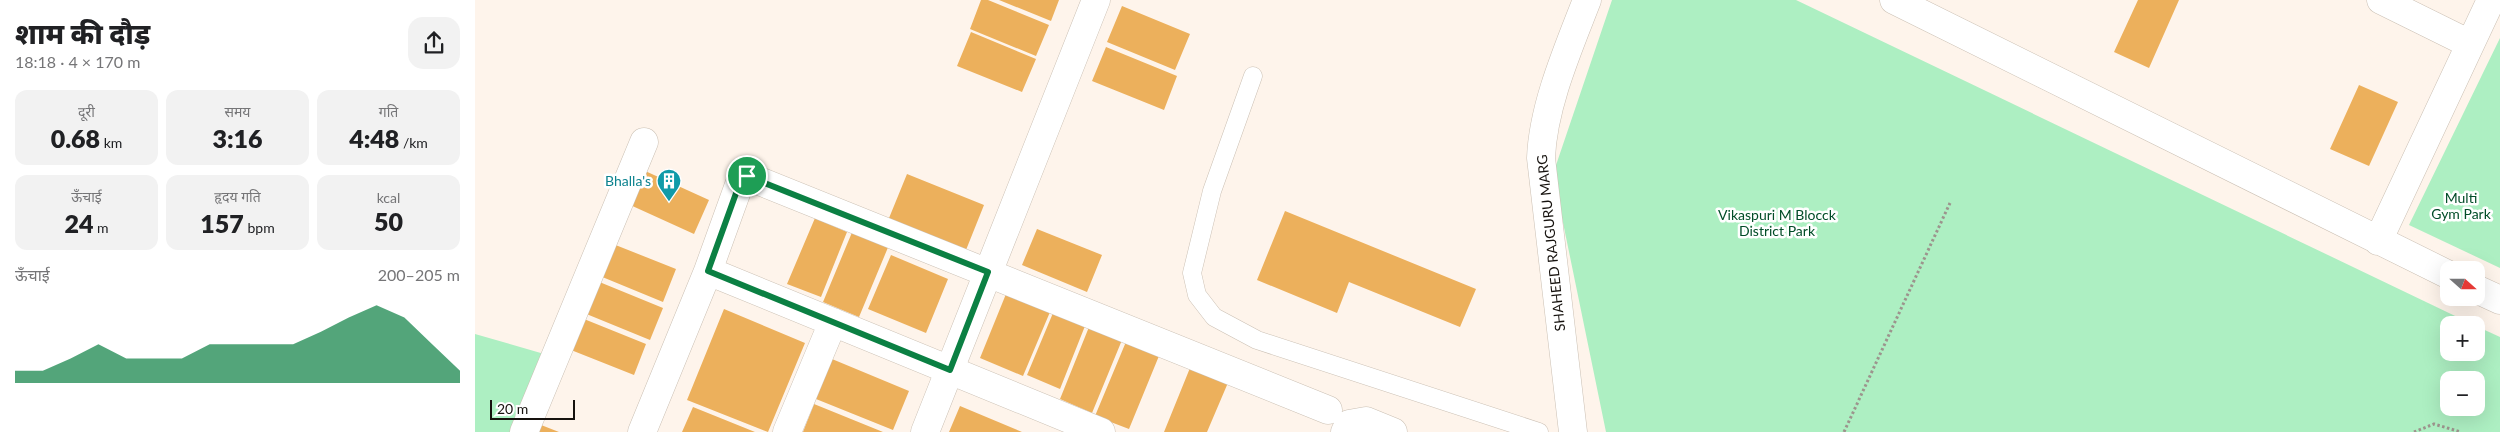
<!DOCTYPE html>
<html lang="hi">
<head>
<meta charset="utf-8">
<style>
	:root { --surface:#fff; --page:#f2f2f2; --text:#202124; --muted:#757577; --accent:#0b8043 }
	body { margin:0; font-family:Lato,"Noto Sans Devanagari",sans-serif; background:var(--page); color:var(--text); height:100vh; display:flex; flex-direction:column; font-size:19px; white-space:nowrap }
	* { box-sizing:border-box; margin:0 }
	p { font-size:16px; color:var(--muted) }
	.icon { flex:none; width:28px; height:28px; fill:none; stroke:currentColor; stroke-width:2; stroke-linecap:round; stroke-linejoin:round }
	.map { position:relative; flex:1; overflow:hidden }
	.sheet { display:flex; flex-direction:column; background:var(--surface); width:475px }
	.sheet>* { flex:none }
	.needle { width:32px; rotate:111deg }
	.tools { position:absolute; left:1965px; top:261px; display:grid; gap:10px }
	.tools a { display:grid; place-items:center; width:45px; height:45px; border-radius:10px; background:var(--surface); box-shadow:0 5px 20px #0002; font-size:25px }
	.scale { position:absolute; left:15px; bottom:12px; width:85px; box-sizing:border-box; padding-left:5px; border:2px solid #16120e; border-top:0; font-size:14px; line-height:18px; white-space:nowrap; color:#16120e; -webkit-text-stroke:4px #fff; paint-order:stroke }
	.pin { position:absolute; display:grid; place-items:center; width:42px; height:42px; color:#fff; margin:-21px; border:2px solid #fff; border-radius:50%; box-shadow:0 1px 5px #0007 }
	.round { display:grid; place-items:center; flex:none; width:52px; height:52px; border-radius:15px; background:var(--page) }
	.head { display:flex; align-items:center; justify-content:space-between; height:85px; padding:0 15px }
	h1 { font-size:28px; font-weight:800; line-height:38px }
	.stats { display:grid; grid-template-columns:repeat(3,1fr); gap:8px; height:85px; padding:5px 15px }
	.stats div { display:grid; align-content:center; border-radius:12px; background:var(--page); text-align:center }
	.stats b { font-size:25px; font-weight:800 }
	.stats small { font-size:14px; font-weight:400 }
	.stats p { font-size:14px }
	.chart { height:140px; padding:10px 15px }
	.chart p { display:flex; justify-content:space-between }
	.chart svg { width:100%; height:90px; margin-top:5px; fill:var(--accent); opacity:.7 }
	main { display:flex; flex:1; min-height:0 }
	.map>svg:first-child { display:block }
	.green { fill:#adefc2; fill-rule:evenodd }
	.building { fill:#ecb05c }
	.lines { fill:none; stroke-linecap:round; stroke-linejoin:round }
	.lane-casing { stroke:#cbc0b4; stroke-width:19 }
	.street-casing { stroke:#cbc0b4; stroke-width:29 }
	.path { stroke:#9c948d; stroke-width:3; stroke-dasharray:2.5 2.5; stroke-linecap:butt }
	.lane { stroke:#fff; stroke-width:18 }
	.street { stroke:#fff; stroke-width:28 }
	.route-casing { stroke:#fff; stroke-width:10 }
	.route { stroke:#0b8043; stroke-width:6 }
	.labels { text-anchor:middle; stroke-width:5; stroke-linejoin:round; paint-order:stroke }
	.culture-label { font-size:14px; fill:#0d838f; stroke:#fff; text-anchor:end }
	.park-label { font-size:14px; fill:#014c27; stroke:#fff }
	.street-label { font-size:14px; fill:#16120e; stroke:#fff }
</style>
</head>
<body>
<main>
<section class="sheet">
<div class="head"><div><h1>शाम की दौड़</h1><p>18:18 · 4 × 170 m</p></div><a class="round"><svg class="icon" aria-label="share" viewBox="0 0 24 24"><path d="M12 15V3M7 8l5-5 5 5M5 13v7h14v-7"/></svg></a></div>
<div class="stats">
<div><p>दूरी</p><b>0.68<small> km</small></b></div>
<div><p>समय</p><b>3:16</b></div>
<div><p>गति</p><b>4:48<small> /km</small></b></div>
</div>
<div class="stats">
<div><p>ऊँचाई</p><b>24<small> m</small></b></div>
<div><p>हृदय गति</p><b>157<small> bpm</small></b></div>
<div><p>kcal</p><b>50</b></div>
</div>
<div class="chart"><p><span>ऊँचाई</span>200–205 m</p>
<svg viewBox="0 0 160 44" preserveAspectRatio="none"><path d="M0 44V38L10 38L20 32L30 25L40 32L50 32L60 32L70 25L80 25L90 25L100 25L110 19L120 12L130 6L140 12L150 25L160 38V44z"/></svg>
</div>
</section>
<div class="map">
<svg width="2025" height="432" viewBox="0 0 2025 432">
	<rect width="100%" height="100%" fill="#fef4eb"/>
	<path class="green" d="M1137,0H1321L1999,325H1974V352H2001V326L2025,337V432H1131L1078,174ZM1974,380H2001V408H1974Z
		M2025,38V268L1934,225Z
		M0,334L83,358L50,432H0Z"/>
	<path class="building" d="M506,0H513L574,25L561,56L495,29Z
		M524,0H584L576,21Z
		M1663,0H1704L1674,68L1639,52Z
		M647,6L715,34L700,70L632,42Z
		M496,32L561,59L547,92L482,66Z
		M631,47L702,76L689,110L617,81Z
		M1884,85L1923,102L1894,166L1855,149Z
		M168,170L234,200L219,234L153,204Z
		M432,174L509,205L489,255L412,223Z
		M810,211L1001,289L985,327L874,282L862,313L782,280Z
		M340,218L372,232L346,297L312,284Z
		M562,229L627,255L612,292L547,265Z
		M378,230L414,245L384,317L348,302Z
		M133,242L201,269L188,302L120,274Z
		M416,255L473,279L451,333L393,309Z
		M122,281L188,308L175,340L109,313Z
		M531,294L575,312L548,376L505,358Z
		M249,309L330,343L293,432L212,400Z
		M578,313L610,326L585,389L552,375Z
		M109,319L171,344L159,375L96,350Z
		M614,327L647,340L617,413L585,399Z
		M653,337L686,351L654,429L620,416Z
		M357,359L434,391L418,430L341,399Z
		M717,363L755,378L732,432H689Z
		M339,404L408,432H328Z
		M485,406L547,432H474Z
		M218,407L280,432H207Z
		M61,423L84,432H58Z"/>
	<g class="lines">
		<defs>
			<path id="lane" d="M778,76L737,191L717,273L722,295L739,317L782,340L1064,432"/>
			<path id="street" d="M1419,0L1974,275
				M1906,0L1995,44
				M1903,241L2016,0
				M233,271L626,432
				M2001,289L2025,300
				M49,432L169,142
				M167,432L233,271L264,185L272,176L853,410
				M312,432L358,322
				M450,432L621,0
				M870,432L874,424L891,421L918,432
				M1098,432L1066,158C1068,106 1093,49 1112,0"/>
		</defs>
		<use href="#lane" class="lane-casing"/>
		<use href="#street" class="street-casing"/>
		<path class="path" d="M1369,432L1475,203
			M1939,432L1959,424L1986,432"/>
		<use href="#lane" class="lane"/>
		<use href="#street" class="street"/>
	</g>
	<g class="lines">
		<defs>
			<path id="route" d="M272,176L513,272L475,370L233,271L264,185Z"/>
		</defs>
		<use href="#route" class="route-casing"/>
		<use href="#route" class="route"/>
	</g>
	<defs>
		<symbol id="building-pin" viewBox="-11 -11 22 30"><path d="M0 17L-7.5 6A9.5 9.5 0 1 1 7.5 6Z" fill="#0f9aa8" stroke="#fff"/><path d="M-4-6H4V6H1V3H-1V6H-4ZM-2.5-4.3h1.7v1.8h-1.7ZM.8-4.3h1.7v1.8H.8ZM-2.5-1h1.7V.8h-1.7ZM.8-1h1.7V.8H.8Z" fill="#fff"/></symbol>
	</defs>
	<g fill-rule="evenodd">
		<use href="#building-pin" x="180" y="167" width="28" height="38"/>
	</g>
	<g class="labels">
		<g class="culture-label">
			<text x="176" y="186">Bhalla's</text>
		</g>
		<g class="park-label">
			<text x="1986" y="203">Multi<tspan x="1986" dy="16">Gym Park</tspan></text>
			<text x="1302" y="220">Vikaspuri M Blocck<tspan x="1302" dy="16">District Park</tspan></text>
		</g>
		<g class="street-label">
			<text transform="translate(1076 243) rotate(-96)" y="5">SHAHEED RAJGURU MARG</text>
		</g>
	</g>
</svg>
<div class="tools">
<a><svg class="needle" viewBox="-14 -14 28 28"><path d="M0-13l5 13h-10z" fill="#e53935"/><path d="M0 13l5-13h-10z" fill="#757577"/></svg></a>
<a>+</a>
<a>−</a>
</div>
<div class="scale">20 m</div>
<div class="pin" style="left:272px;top:176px;background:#1e9e55"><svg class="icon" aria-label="arrive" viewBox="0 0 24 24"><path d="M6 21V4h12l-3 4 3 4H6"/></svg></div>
</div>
</main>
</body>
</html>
